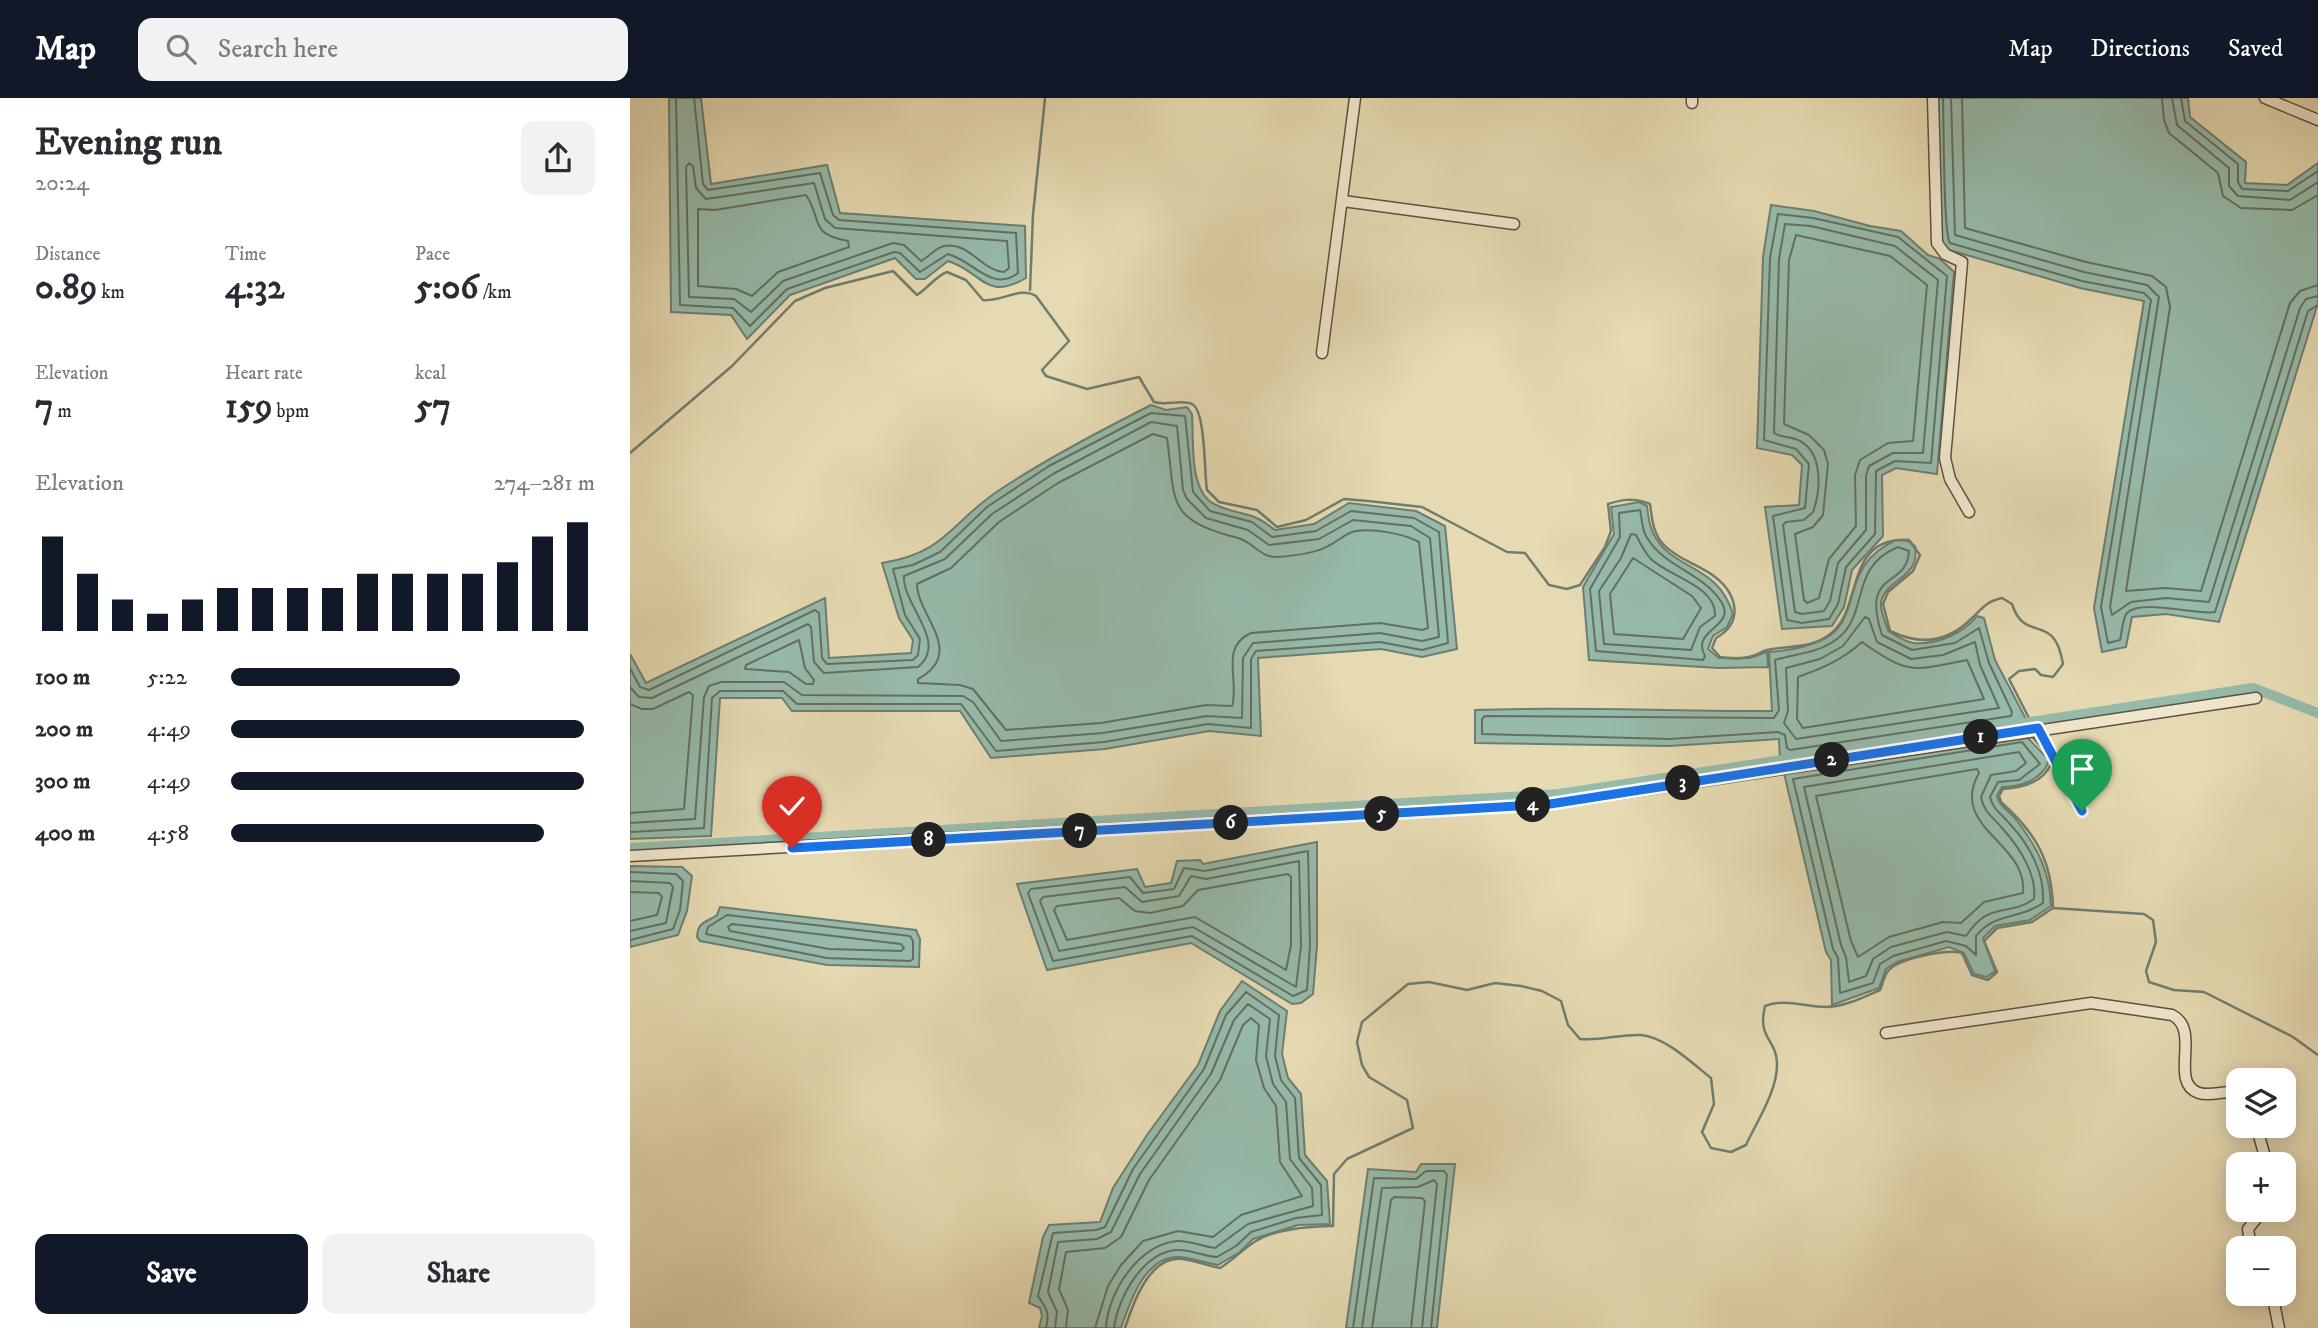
<!DOCTYPE html>
<html lang="en">
<head>
<meta charset="utf-8">
<style>
	:root { --surface:#fff; --page:#f2f2f3; --text:#2b2b33; --muted:#7c7c81; --accent:#111827 }
	body { margin:0; font-family:"IM FELL DW Pica",serif; background:var(--page); color:var(--text); height:100vh; display:flex; flex-direction:column; font-size:26px; white-space:nowrap }
	* { box-sizing:border-box; margin:0 }
	p { font-size:23px; color:var(--muted) }
	.icon { flex:none; width:38px; height:38px; fill:none; stroke:currentColor; stroke-width:2; stroke-linecap:round; stroke-linejoin:round }
	.map { position:relative; flex:1; overflow:hidden }
	.drawer { display:flex; flex-direction:column; background:var(--surface); width:630px }
	.drawer>* { flex:none }
	.fabs { position:absolute; left:1596px; top:970px; display:grid; gap:14px }
	.fabs a { display:grid; place-items:center; width:70px; height:70px; border-radius:14px; background:var(--surface); box-shadow:0 4px 18px #0003; font-size:35px }
	.pin { position:absolute; display:grid; place-items:center; width:60px; height:60px; color:#fff; margin:-72px -30px; border-radius:50% 50% 50% 0; rotate:-45deg; box-shadow:0 0 7px #0007 }
	.pin .icon { rotate:45deg }
	.km { position:absolute; width:35px; height:35px; margin:-18px; border-radius:50%; background:#222; color:#fff; font-size:19px; line-height:35px; text-align:center }
	.round { display:grid; place-items:center; flex:none; width:74px; height:74px; border-radius:14px; background:var(--page) }
	.summary { display:flex; align-items:center; justify-content:space-between; height:119px; padding:0 35px }
	h1 { font-size:38px; font-weight:800; line-height:52px }
	.stats { display:grid; grid-template-columns:repeat(3,1fr); gap:10px; height:119px; padding:7px 35px }
	.stats div { display:grid; align-content:center }
	.stats b { font-size:35px; font-weight:800 }
	.stats small { font-size:19px; font-weight:400 }
	.stats p { font-size:19px }
	.chart { height:196px; padding:14px 35px }
	.chart p { display:flex; justify-content:space-between }
	.chart svg { width:100%; height:126px; margin-top:7px; stroke:var(--accent); stroke-width:6 }
	.button { display:flex; gap:14px; margin-top:auto; padding:14px 35px }
	.button a { flex:1; height:80px; border-radius:14px; background:var(--accent); color:#fff; font-size:28px; font-weight:800; line-height:80px; text-align:center }
	.button a+a { background:var(--page); color:var(--text) }
	ul { padding:0 35px; list-style:none; font-size:23px }
	li { display:grid; grid-template-columns:112px 84px 1fr; align-items:center; height:52px }
	li i { height:18px; border-radius:9px; background:var(--accent) }
	header { display:flex; align-items:center; gap:42px; box-sizing:border-box; height:98px; padding:0 35px; background:var(--accent); color:#fff }
	header strong { font-size:33px }
	nav { display:flex; gap:38px; margin-inline-start:auto; font-size:24px }
	.search { width:490px; height:63px; background:var(--page); display:flex; align-items:center; gap:18px; box-sizing:border-box; padding:0 24px; border-radius:14px; color:var(--muted); font-size:26px }
	main { display:flex; flex:1; min-height:0 }
	.map>svg:first-child { display:block }
	.water { fill:#96bbab; stroke:#6e7e71; stroke-width:2 }
	.lines { fill:none; stroke-linecap:round; stroke-linejoin:round }
	.shore { stroke:#646f62; stroke-width:2 }
	.stream { stroke:#6e7e71; stroke-width:2.5 }
	.canal { stroke:#96bbab; stroke-width:10 }
	.minor-casing { stroke:#5e5140; stroke-width:13 }
	.minor { stroke:#efe7cd; stroke-width:10 }
	.route-casing { stroke:#fff; stroke-width:14 }
	.route { stroke:#1a73e8; stroke-width:9 }
</style>
</head>
<body>
<header>
<strong>Map</strong>
<div class="search"><svg class="icon" aria-label="search" viewBox="0 0 24 24"><circle cx="10" cy="10" r="6"/><path d="M15 15l6 6"/></svg>Search here</div>
<nav><a>Map</a><a>Directions</a><a>Saved</a></nav>
</header>
<main>
<section class="drawer">
<div class="summary"><div><h1>Evening run</h1><p>20:24</p></div><a class="round"><svg class="icon" aria-label="share" viewBox="0 0 24 24"><path d="M12 15V3M7 8l5-5 5 5M5 13v7h14v-7"/></svg></a></div>
<div class="stats">
<div><p>Distance</p><b>0.89<small> km</small></b></div>
<div><p>Time</p><b>4:32</b></div>
<div><p>Pace</p><b>5:06<small> /km</small></b></div>
</div>
<div class="stats">
<div><p>Elevation</p><b>7<small> m</small></b></div>
<div><p>Heart rate</p><b>159<small> bpm</small></b></div>
<div><p>kcal</p><b>57</b></div>
</div>
<div class="chart"><p><span>Elevation</span>274–281 m</p>
<svg viewBox="0 0 160 44" preserveAspectRatio="none"><path d="M5 44V11M15 44V24M25 44V33M35 44V38M45 44V33M55 44V29M65 44V29M75 44V29M85 44V29M95 44V24M105 44V24M115 44V24M125 44V24M135 44V20M145 44V11M155 44V6"/></svg>
</div>
<ul>
<li><b>100 m</b>5:22<i style="width:63%"></i></li>
<li><b>200 m</b>4:49<i style="width:97%"></i></li>
<li><b>300 m</b>4:49<i style="width:97%"></i></li>
<li><b>400 m</b>4:58<i style="width:86%"></i></li>
</ul>
<div class="button"><a>Save</a><a>Share</a></div>
</section>
<div class="map">
<svg width="1688" height="1230" viewBox="0 0 1688 1230">
	<rect width="100%" height="100%" fill="#e6dab2"/>
	<filter id="stains"><feTurbulence type="fractalNoise" baseFrequency=".00286" numOctaves="4"/><feColorMatrix values="0 0 0 0 .2 0 0 0 0 .09 0 0 0 0 .02 0 0 0 .5 -.17"/></filter>
	<radialGradient id="worn" r=".72"><stop offset=".6" stop-color="#630" stop-opacity="0"/><stop offset="1" stop-color="#630" stop-opacity=".3"/></radialGradient>
	<path class="water" d="M39,0H71L81,86L197,67L210,115L395,128L396,180C355,204 353,174 318,163L295,181H286L265,160L160,197L117,241L101,217L41,214Z
		M1306,0H1558L1560,19L1616,64L1615,85L1657,87L1688,65V205L1589,524L1536,516L1502,519L1496,549L1472,554L1464,510L1514,203L1450,190L1316,151L1309,144Z
		M1141,107L1184,113L1240,128L1271,133L1298,157L1310,161L1324,174L1307,376L1266,370L1252,377L1253,438L1222,472L1214,509L1202,528L1152,531L1135,409L1169,407L1172,367L1162,357L1127,350L1133,159Z
		M521,307L536,312L557,309L562,316C564,342 558,395 586,407C612,419 619,411 645,432L684,426L719,405L786,413L815,428L827,551L792,559L751,551L628,560L631,638L579,633L475,651L361,660L330,613H162L152,600H90L81,738L0,741V556L16,585L195,500L199,560L281,555L283,542L269,520L252,465C317,455 321,423 371,391C420,359 470,333 521,307Z
		M1009,404L1017,408C1018,416 1019,427 1023,435C1042,474 1087,464 1103,516L1097,529L1083,538L1078,551L1089,560H1120L1137,554L1138,569L1089,570L959,562L953,489L984,436L981,409Z
		M1266,442L1278,443L1285,448C1291,481 1254,481 1251,505C1250,513 1256,525 1258,533C1265,537 1275,544 1283,545C1306,547 1333,536 1347,518L1354,520L1365,562L1397,623L1150,661L1149,641L1039,648L845,645V612C944,608 1043,614 1142,613L1139,554C1255,546 1192,476 1266,442Z
		M1394,636L1419,662C1413,682 1390,689 1372,689L1367,698C1370,710 1380,713 1387,723C1408,750 1420,774 1421,808L1400,822L1365,828L1353,840L1365,873L1357,879L1344,876L1334,855L1319,849L1267,864L1256,871L1249,890L1202,907L1201,862L1196,854L1154,675Z
		M687,744V848L683,896L671,905L662,906L561,845L417,872L387,786L507,771L515,789L541,785L547,763L570,762L573,766Z
		M0,768L52,769L62,778L57,813L48,837L0,849Z
		M90,809L286,832L290,841L289,869L197,867L70,843L67,839C68,823 76,825 87,817Z
		M612,883L657,913L652,956L658,980L671,996L675,1057L697,1083L700,1126L668,1127L623,1141L610,1154L588,1167C576,1165 562,1160 550,1159C515,1157 500,1204 491,1230H409L412,1218L410,1210L399,1205L413,1139L419,1127L470,1124L483,1090L517,1037L568,967L590,913Z
		M791,1066H825L807,1230H716L738,1071L786,1074Z"/>
	<g class="lines">
		<path class="shore" d="M46,0L50,207L103,210L120,228L157,191L264,154L270,155L290,174L318,156C344,163 362,195 388,175L386,135L209,122L203,117L190,75L78,92L73,86L64,0
			M1313,0C1314,21 1313,137 1320,145L1452,183L1514,195L1521,202L1471,509L1478,545L1490,542C1492,535 1492,521 1497,515C1511,500 1568,518 1585,514L1678,213L1688,207
			M1321,0L1325,137L1454,174L1517,187L1529,199L1480,509L1482,517L1501,504L1536,500L1579,504L1670,210L1676,201L1688,198
			M1332,0L1335,130L1456,164L1522,178L1536,189L1540,209L1496,493L1535,490L1571,493L1660,205L1670,193L1688,187
			M1532,0L1534,22L1539,35L1588,75L1593,98L1611,110L1662,112L1688,97
			M1542,0L1547,27L1599,70V88L1608,98L1660,102L1688,84
			M1551,0L1555,23L1608,66V84L1612,91L1658,93L1688,73
			M59,65L63,68L66,90L76,101L184,85L195,121L205,130L377,143L379,170L374,174C352,173 339,143 314,148C305,150 299,159 291,163L274,147L263,145L153,183L121,214L104,201L59,199L56,69Z
			M176,97C193,122 178,136 218,143L219,149L148,174L122,198L106,191L68,188V111L85,112Z
			M1148,116L1183,120L1268,139L1317,178L1301,365L1265,363L1246,373L1245,436L1216,469L1208,506L1199,521L1172,525L1157,522L1143,418L1175,410L1179,366L1166,351L1134,342L1140,160Z
			M1155,126L1181,128L1265,148L1308,182L1293,355H1263L1239,368L1236,378V432L1208,465L1200,503L1194,513L1172,516L1165,514L1153,427L1156,424L1174,422L1183,414C1191,392 1193,355 1170,343C1161,338 1151,340 1144,335L1149,161Z
			M1166,137L1260,158L1297,187L1283,343L1258,345L1230,362L1225,377L1226,428L1199,461L1189,500L1177,505L1174,502L1165,436L1183,429L1193,417L1198,366L1194,352L1179,337L1154,326L1159,162Z
			M523,336L537,340C546,405 535,421 608,440C623,444 630,459 646,459C661,458 685,456 698,448C707,444 717,434 726,433C744,430 774,436 789,444L798,530L792,532L750,525L621,535C589,549 610,583 602,608L576,607L471,625L376,632L343,591L330,587L288,585V581C337,554 287,518 287,486L321,470L369,424L428,385Z
			M1010,412C1012,421 1012,431 1016,438C1034,470 1073,474 1092,505C1106,529 1060,532 1075,558L1073,562L966,553L960,491L990,439L989,415Z
			M1001,436L1006,437C1010,445 1015,455 1021,461C1038,478 1087,488 1085,518L1070,529L1061,552L974,546L969,493L991,460Z
			M1268,449L1279,453C1277,492 1230,470 1252,537L1282,552L1325,545L1349,530L1359,565L1382,614L1381,618L1160,652L1157,650L1155,637L1148,634L1039,641L852,636V621L855,618L1144,620L1149,612L1145,562C1167,555 1187,556 1207,541C1240,517 1218,469 1268,449Z
			M1003,460L1062,498L1071,510L1053,541L984,536L980,496Z
			M1235,519L1239,521L1247,544L1281,561L1313,557L1345,544L1350,567L1369,610L1166,641L1154,625L1158,613L1156,570L1190,561L1213,548Z
			M169,542L175,570L184,582L183,586H176L159,574L115,571L116,567Z
			M1232,544C1279,577 1282,573 1337,562L1354,601L1173,630L1167,621L1168,579C1193,570 1212,562 1232,544Z
			M0,570L10,589L19,592L185,512L189,515L192,560L197,566L283,562L288,557L290,541L275,517L263,471L283,467L310,454L357,409L419,368L521,315L555,318L563,394L580,413L622,424L642,439L686,433L721,413L784,420L809,434L818,545L792,552L750,544L626,553L621,561V630L578,626L474,644L366,653L331,606H167L153,593H90L82,600L74,730L0,734
			M0,589L9,599L22,600L178,526L181,529L184,564L194,575L288,569C319,544 272,507 274,478L315,461L362,416L423,376L521,324L547,328L553,392L557,401L576,420L618,432L639,447L689,441L723,422L781,428L800,440L809,539L792,543L750,535L623,545L613,560L612,620L577,618L473,635L371,643L343,604L333,598L172,597L154,584H91L79,588L74,599L65,721L0,725
			M0,606L12,611H23L59,594L63,597L54,711L0,715
			M1392,644L1410,666L1389,682L1368,684L1360,699C1363,712 1371,715 1379,725C1399,746 1415,775 1413,805C1389,822 1365,814 1346,838V857L1336,848L1316,843L1263,858L1250,866L1243,885L1210,895L1208,860L1203,851L1163,681Z
			M1389,654L1396,665L1386,673L1361,677L1351,699C1354,715 1363,719 1373,731C1389,749 1407,776 1404,801C1376,820 1360,802 1336,838L1317,834L1261,849L1243,861L1236,878L1219,884L1216,859L1211,847L1174,689Z
			M1347,671L1349,675C1318,730 1398,744 1393,795L1354,804L1331,825L1313,824L1259,839L1228,859L1221,843L1186,698Z
			M678,753L680,848L677,892L663,898L562,838L423,863L398,795L401,791L500,779L513,795L544,791L554,770L575,773Z
			M669,763L671,848L666,889L563,829L429,853L410,803L413,799L495,789L512,804L549,798L561,778L576,781Z
			M0,774L46,776L53,783L50,812L43,831L0,842
			M658,776L661,779V847L656,872L565,819L437,842L424,812L427,808L489,800L505,813L520,815L553,808L568,792Z
			M0,783L40,785L43,789L36,825L0,833
			M0,794L29,795L32,799L27,817L0,823
			M97,817L280,838L283,843V861L280,863L197,860L76,836L78,829Z
			M102,826L271,846L274,850L271,853L199,851L100,833L98,829Z
			M416,1230C420,1214 416,1210 408,1198L423,1135L466,1132L475,1129L503,1071L574,971L596,917L616,894L649,917L645,958L651,982L665,1000L669,1060L691,1087L692,1117L666,1120L621,1134L606,1148L587,1159C574,1158 561,1152 549,1152C514,1152 488,1199 484,1230
			M425,1230L427,1214L418,1194L428,1144L467,1141L481,1134L510,1076L581,976L604,922L618,906L640,921L636,958L643,986L656,1004L660,1061L682,1090L683,1108L618,1126L585,1150C573,1149 559,1142 547,1143C509,1147 478,1193 476,1230
			M436,1230L438,1212L429,1191L436,1154L475,1150L491,1139L519,1082L590,982L613,927L621,920L629,927L626,962L634,990L646,1008L650,1064L672,1098L611,1117L583,1139L548,1133L513,1143L491,1167L478,1188L465,1230
			M723,1230L744,1080L786,1081L796,1073H814L817,1077L801,1230
			M732,1230L752,1090L788,1089L804,1082L807,1086L792,1230
			M742,1230L761,1102L764,1099L792,1100L795,1103L781,1230"/>
		<path class="stream" d="M400,192L403,117L415,0
			M0,355L102,268L165,203L195,190L263,173L287,197C298,190 306,178 317,174L336,182L353,202C371,204 391,188 406,198L439,243L412,272L416,278L457,291L509,279L524,304C536,308 551,301 562,306C576,313 574,375 577,392L589,404L627,412L647,429L676,422L714,401L738,403L792,409L877,454L895,455L919,487L937,491L950,487L975,449L981,433L978,406C993,401 1004,400 1020,406C1022,421 1023,436 1034,447C1046,460 1066,466 1081,476C1106,493 1116,523 1086,540L1082,550L1090,559C1100,560 1112,562 1122,558C1127,557 1132,553 1137,552C1160,547 1184,551 1204,534C1232,509 1215,438 1279,442L1290,457L1283,473L1258,494L1253,506L1260,533C1289,547 1317,545 1341,521C1353,510 1355,504 1372,500L1382,506C1395,547 1424,512 1433,566L1423,579L1411,577L1405,571L1389,573L1379,581L1401,624L1399,631
			M1400,636L1416,655
			M1421,666C1413,684 1392,690 1373,691L1369,698L1371,704C1406,735 1422,763 1423,810
			M495,1230C503,1205 519,1158 552,1161C564,1162 578,1168 590,1170C603,1162 614,1150 626,1143C647,1130 679,1129 703,1128L704,1076L717,1061L783,1030L777,1002L739,979L732,967L727,944L732,924L778,886L799,884L837,892L865,885L891,888L912,893L931,903L938,927L950,941C971,943 991,936 1011,937C1035,939 1062,965 1081,980L1084,1006L1072,1034L1081,1050L1101,1054L1116,1047C1127,1023 1148,992 1147,965C1146,940 1127,941 1135,908C1155,900 1175,909 1196,909C1214,909 1234,899 1250,892C1253,886 1254,876 1259,872C1270,860 1317,851 1332,855L1342,877L1358,882L1367,874L1354,843L1367,830L1402,824L1423,810L1514,816L1523,822L1526,844L1516,873L1519,884L1544,892L1574,894L1663,939L1688,957"/>
		<path class="canal" d="M0,750L929,696L1623,590L1688,615"/>
		<defs>
			<path id="minor" d="M1303,0L1307,145L1315,156L1332,164L1315,360L1320,381L1339,414
				M1635,0L1688,22
				M1062,5V0
				M713,103L884,126
				M692,255L725,0
				M1408,630L1452,713
				M0,758L920,706L1626,600
				M1256,935L1461,905L1542,917C1572,932 1538,985 1569,995C1581,999 1596,992 1608,994
				M1626,1027L1637,1066
				M1621,1150L1618,1131L1634,1111
				M1642,1195L1649,1230"/>
		</defs>
		<use href="#minor" class="minor-casing"/>
		<use href="#minor" class="minor"/>
	</g>
	<g class="lines">
		<defs>
			<path id="route" d="M162,750L920,706L1408,630L1452,713"/>
		</defs>
		<use href="#route" class="route-casing"/>
		<use href="#route" class="route"/>
	</g>
	<rect width="100%" height="100%" filter="url(#stains)"/>
	<rect width="100%" height="100%" fill="url(#worn)"/>
</svg>
<div class="fabs">
<a><svg class="icon" aria-label="layers" viewBox="0 0 24 24"><path d="M12 4l9 5-9 5-9-5zM3 14l9 5 9-5"/></svg></a>
<a>+</a>
<a>−</a>
</div>
<div class="pin" style="left:1452px;top:713px;background:#1e9e55"><svg class="icon" aria-label="arrive" viewBox="0 0 24 24"><path d="M6 21V4h12l-3 4 3 4H6"/></svg></div>
<div class="pin" style="left:162px;top:750px;background:#d93025"><svg class="icon" aria-label="check" viewBox="0 0 24 24"><path d="M5 12l5 5 9-10"/></svg></div>
<b class="km" style="left:1351px;top:639px">1</b>
<b class="km" style="left:1202px;top:662px">2</b>
<b class="km" style="left:1053px;top:685px">3</b>
<b class="km" style="left:903px;top:707px">4</b>
<b class="km" style="left:752px;top:716px">5</b>
<b class="km" style="left:601px;top:725px">6</b>
<b class="km" style="left:450px;top:733px">7</b>
<b class="km" style="left:299px;top:742px">8</b>
</div>
</main>
</body>
</html>
